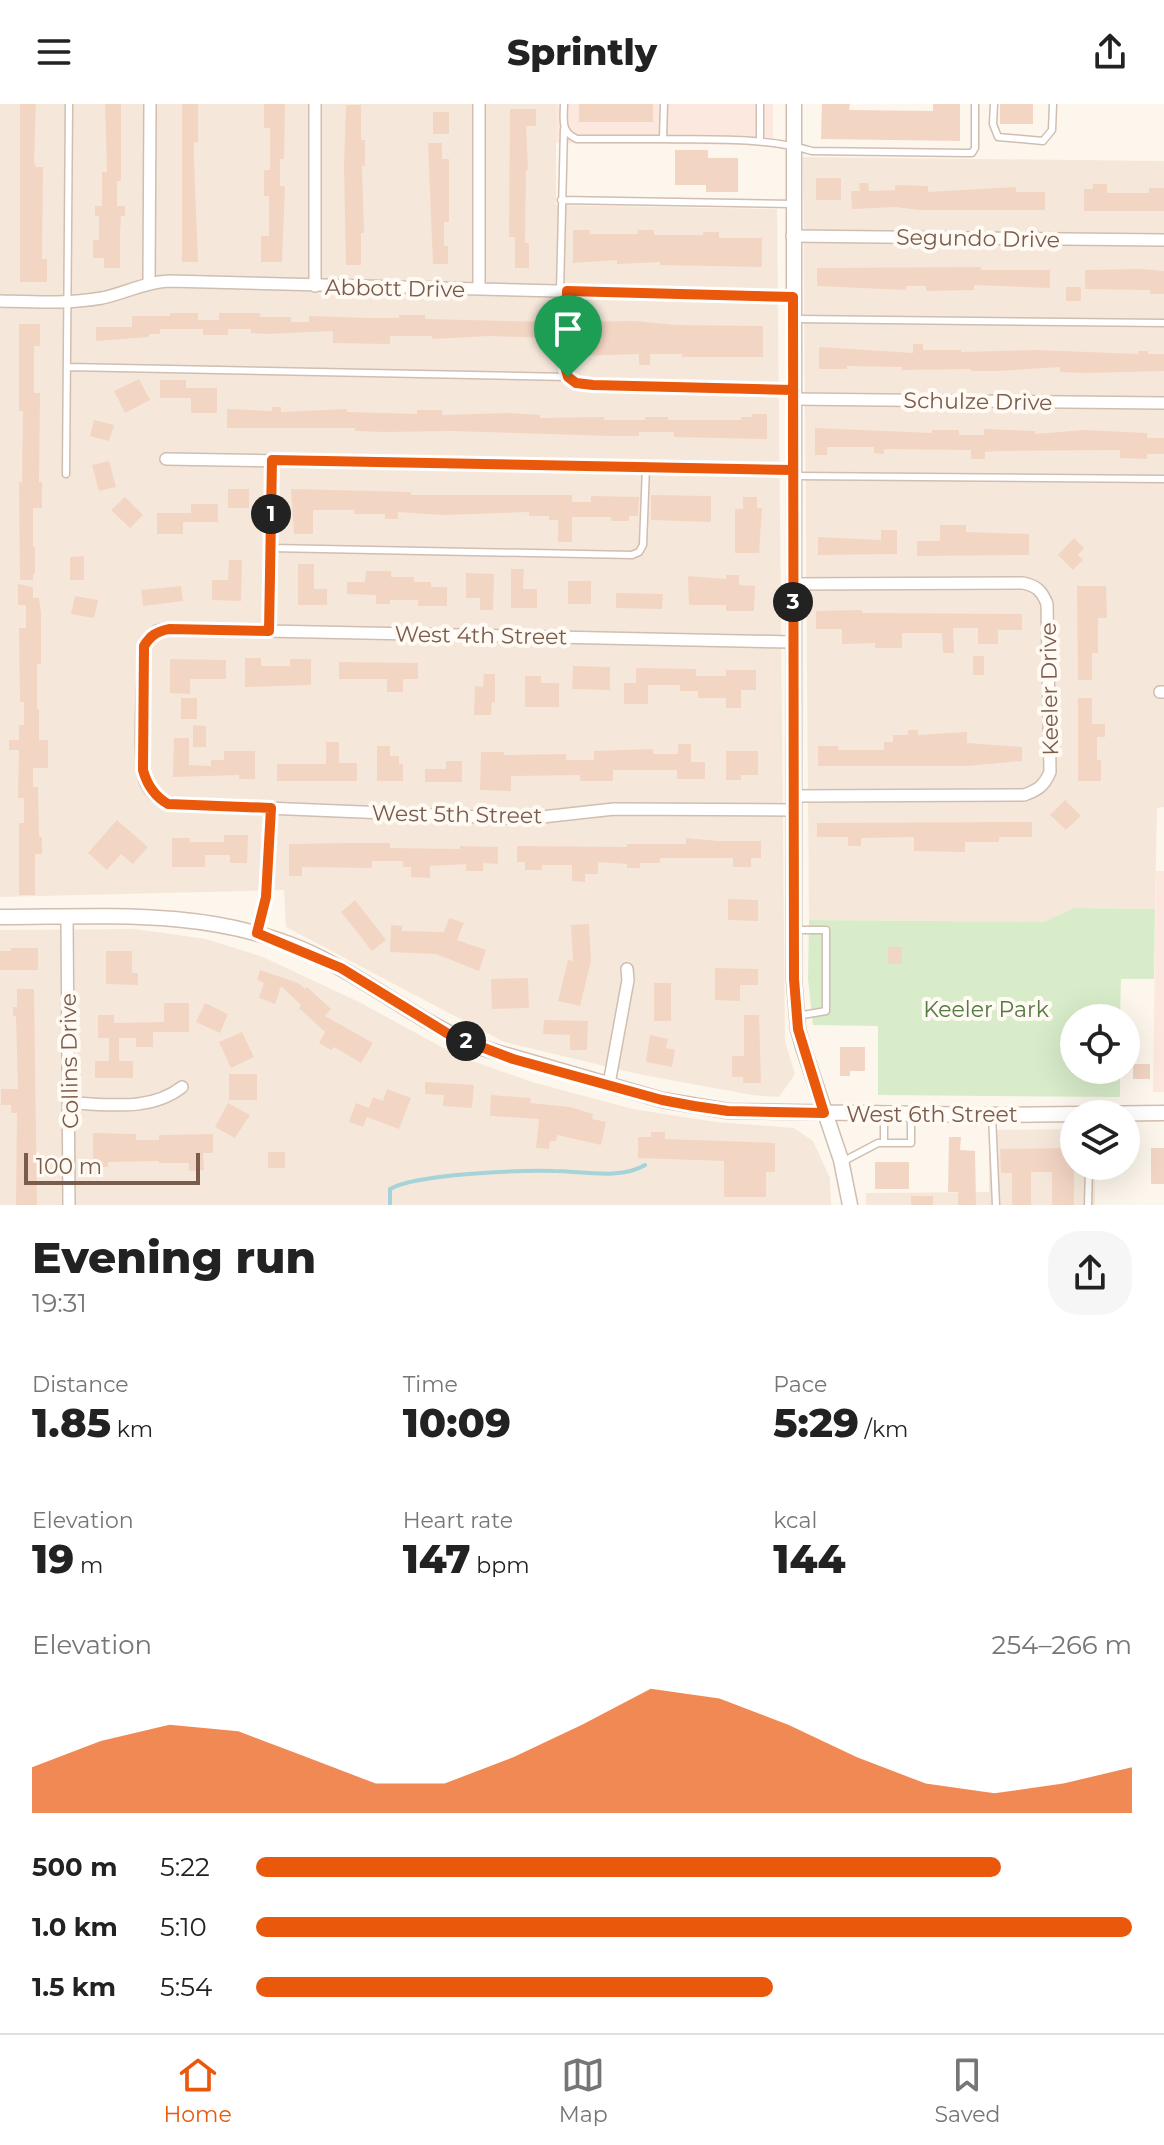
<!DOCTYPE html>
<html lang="en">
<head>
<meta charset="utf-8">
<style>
	:root { --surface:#fff; --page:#f6f6f6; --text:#222; --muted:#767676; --line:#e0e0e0; --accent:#ea580c }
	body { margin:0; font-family:Montserrat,sans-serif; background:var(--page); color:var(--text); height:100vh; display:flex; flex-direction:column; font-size:30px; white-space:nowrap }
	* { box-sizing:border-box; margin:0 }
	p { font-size:26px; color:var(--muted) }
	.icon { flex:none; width:44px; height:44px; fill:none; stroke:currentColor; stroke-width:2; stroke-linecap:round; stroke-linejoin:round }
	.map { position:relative; height:1101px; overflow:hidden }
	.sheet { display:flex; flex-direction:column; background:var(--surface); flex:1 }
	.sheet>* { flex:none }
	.tools { position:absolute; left:1060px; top:900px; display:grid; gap:16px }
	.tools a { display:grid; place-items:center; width:80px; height:80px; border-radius:50%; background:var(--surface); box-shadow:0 8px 32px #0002; font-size:40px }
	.scale { position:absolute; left:24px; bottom:20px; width:176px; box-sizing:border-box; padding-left:8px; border:4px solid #7a5c4d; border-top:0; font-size:22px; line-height:28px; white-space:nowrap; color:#7a5c4d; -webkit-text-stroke:6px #fffaf3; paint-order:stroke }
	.pin { position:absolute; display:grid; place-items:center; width:68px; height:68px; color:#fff; margin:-82px -34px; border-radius:50% 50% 50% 0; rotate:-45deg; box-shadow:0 0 8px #0007 }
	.pin .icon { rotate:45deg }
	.km { position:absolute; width:40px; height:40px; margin:-20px; border-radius:50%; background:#222; color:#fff; font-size:22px; line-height:40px; text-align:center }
	.round { display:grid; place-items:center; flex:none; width:84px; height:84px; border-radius:32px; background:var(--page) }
	.head { display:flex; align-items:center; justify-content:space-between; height:136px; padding:0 32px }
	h1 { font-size:44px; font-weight:800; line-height:60px }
	.figures { display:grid; grid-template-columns:repeat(3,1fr); gap:12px; height:136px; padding:8px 32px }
	.figures div { display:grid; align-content:center }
	.figures b { font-size:40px; font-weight:800 }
	.figures small { font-size:22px; font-weight:400 }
	.figures p { font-size:22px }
	.chart { height:224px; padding:16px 32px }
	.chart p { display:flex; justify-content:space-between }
	.chart svg { width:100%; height:144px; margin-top:8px; fill:var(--accent); opacity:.7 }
	ul { padding:0 32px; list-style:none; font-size:26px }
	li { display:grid; grid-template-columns:128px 96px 1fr; align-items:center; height:60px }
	li i { height:20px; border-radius:10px; background:var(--accent) }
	header { display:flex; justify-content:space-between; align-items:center; height:104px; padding:0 32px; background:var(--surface); font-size:36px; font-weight:800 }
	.menu { display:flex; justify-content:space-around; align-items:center; height:112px; border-top:2px solid var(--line); background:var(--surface); font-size:22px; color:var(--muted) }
	.menu a { display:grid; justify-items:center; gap:4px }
	.menu .active { color:var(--accent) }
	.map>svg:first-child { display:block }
	.residential { fill:#f5e8da }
	.commercial { fill:#fde8e0 }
	.green { fill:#d8ecc9 }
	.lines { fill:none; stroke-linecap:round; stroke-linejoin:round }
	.stream { stroke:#a5d3da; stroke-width:4 }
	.building { fill:#f3d5c3 }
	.service-casing { stroke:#d1beb0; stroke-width:9 }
	.minor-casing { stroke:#d1beb0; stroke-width:14 }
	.tertiary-casing { stroke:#d1beb0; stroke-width:17 }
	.service { stroke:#fff; stroke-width:6 }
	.minor { stroke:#fff; stroke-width:11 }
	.tertiary { stroke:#fff; stroke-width:14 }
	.route-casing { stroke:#fff; stroke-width:16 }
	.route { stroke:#ea580c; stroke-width:10 }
	.labels { text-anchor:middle; stroke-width:8; stroke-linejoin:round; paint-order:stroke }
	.street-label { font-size:22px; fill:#7a5c4d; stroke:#fffaf3 }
	.park-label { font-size:22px; fill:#537a41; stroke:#fffaf3 }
</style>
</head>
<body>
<header><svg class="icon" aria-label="menu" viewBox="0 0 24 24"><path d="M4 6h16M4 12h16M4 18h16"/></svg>Sprintly<svg class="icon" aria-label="share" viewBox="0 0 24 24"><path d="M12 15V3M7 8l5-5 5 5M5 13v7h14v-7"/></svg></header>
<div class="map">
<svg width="1164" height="1101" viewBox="0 0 1164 1101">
	<rect width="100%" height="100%" fill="#fdf6ec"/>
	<path class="residential" d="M0,0H556V101L777,105L785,937L795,970L779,993L752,991L638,970L504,938L286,823L284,786L0,793Z
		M803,53L1164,57V703L1157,704L1155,805L1073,804L1044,818L809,816Z
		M135,825L206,835L263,853L361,899L458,952L532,978L633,1005L716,1018L794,1024L813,1037L830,1074L831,1101H0V826Z
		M1074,1025V1062H1095V1101H866V1089L989,1088V1026Z"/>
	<path class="commercial" d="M556,0H773V41L556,39Z
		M1156,767H1164V988H1153Z"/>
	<path class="green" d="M1073,804L1155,805L1154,875H1121L1120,914H1074V966H1120V993L878,991V922L813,921L808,875L809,816L1044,818Z"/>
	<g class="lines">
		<path class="stream" d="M390,1101V1085C416,1070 520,1066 554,1067C581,1067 621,1076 645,1061"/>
	</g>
	<path class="building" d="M20,0H36L34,57L36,63H43L42,155H47V178H20Z
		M105,0H121V77H117V102H125V112H121L120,128V164H104V154H93V136H99V112H95V102H102V68H107Z
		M182,0H198V38H194V56L198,158H182Z
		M264,0H285L284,55H280V82H285L282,158H261V132H269V92H264V66H270V24H264Z
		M579,0H653V18H579Z
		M822,0H850L849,6L933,7V0H960V37L821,35Z
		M1000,0H1033V20H1000Z
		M346,1H361V36H365V62H362L364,129H361V161H346L344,62Z
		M510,5H536V22H526L528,66H526L525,139H529V164H515V133H509Z
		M433,8H449V30H433Z
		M428,39H442V55H449V118H444V142H448V160H433Z
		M675,46H708V54H738V88H706V81H675Z
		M816,74H841V96H816Z
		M859,79H868L869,87L895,86V81L928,82V88L1016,83V88H1045V106H920L895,103L852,105L851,87H860Z
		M1093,80H1107V89H1149V84H1164V107H1084V85H1093Z
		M573,126H590V130H638V126H654V131H703V128H719V134H762V163L660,161V158L617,160V156L573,159Z
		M981,163V166H1050V184L974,181V186L926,187V182H906V186L817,182V164Z
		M1142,165L1164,167V190H1150V186L1085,185V166Z
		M1066,183H1081V197H1066Z
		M170,209H198V216H219V209H260V213H291V218H309V212L368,214H399V211H425V215L551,218V234L489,232L432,235V232H390V240L333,239V227L268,230L251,229V225H228V231H203V225H160V230H149V233L96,237V223H132V212H170Z
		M634,217L676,221L763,222V253H682V250H650V261H639V250L574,252V218Z
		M19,220H40V242H34V289H40L39,378H42V404H33V443H35V470H33V476H20L19,378H22L23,307H19Z
		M913,240H923V246H961V248L1037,246L1138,250V247H1148V250H1164V267L1084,269L1060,268V263L998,267H971V265L902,266V263L847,262V265H819V243L913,249Z
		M139,275L150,296L125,309L114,287Z
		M160,276H186V284H217V309H191V294H160Z
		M272,303H281V308L347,305V308L417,310V306H442V311L507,309L540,311V314L604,313V316H645V313H668V316H741V313H752V310H767V335L674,333V328H639V332H611L451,327L385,328L355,327V324H227V305L272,307Z
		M94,316L114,321L109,337L90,332Z
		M815,324L932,329V326H959V331H984V325L1035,327V330L1084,326L1147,329V334H1164V350H1147V355L1120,354V346L997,347L985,348V355H971V346L884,345V350L874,349V343H827V351H815Z
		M109,357L116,383L99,387L92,361Z
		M228,385H249V404H228Z
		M291,385L411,388V391H572V398H591V392L639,393L638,412H629V417H611V413H572V438H558V416H549V412H529V408L443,411L398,408V415H385V410H354V406H313V430H294Z
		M651,391L711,392V418L651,416Z
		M125,393L143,411L130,424L111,406Z
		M743,393H757V404H762L759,449H735V405H743Z
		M191,400H218V418H183V430H157V409H191Z
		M940,421H966V428L1029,430V451L917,452V437H940Z
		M881,426H897V450L818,451V433L881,436Z
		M1074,434L1084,444L1078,451L1083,456L1073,466L1058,451Z
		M84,452V476H70V453Z
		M229,456H242L241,497L212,496V476H228Z
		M298,460H314V485H327V501H298Z
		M511,465H524L523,485H537V504H511Z
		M366,467H391V473H414V478H431V483H447V502H418V496H390V500H376V491L347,490V478H365Z
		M466,469L494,470L493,506H480V494H466Z
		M726,471H739V481L755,482L754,507H726V501H689L688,472L726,475Z
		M568,477H591V500H568Z
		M18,480L33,483V494H39L41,509V560H37V605H39V636H48V664H33V683H38L39,733H42V750H35V791H19V719H24V694H18L19,646H9V636H19V621H24V598H20L19,524H26V501H18Z
		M181,482L183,497L143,502L141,486Z
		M1077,482H1106L1107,514H1098V549H1092V576H1078Z
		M616,489L663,490L662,505L616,504Z
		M75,492L98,496L94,514L71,510Z
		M862,506V509H870L1022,510V526H998V540H978V524H953L954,549H943L942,529H902V544H875V539L842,540V525H816V507Z
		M973,552H984V571H973Z
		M245,554H261V562H290V555H311V581L245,583Z
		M170,555L226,556V575H190V590L170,589Z
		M339,558L418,559V575H403V588H387V575H339Z
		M573,562L610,563V586L572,585Z
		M636,564L696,565V572H726V566H756V586H741V604H726V594H698V587H680V581H648V600H624V579H636Z
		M484,570H495V599L492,598L491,611H474L475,582L483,583Z
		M525,572H541V579H559V603H525Z
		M181,594H197V615H181Z
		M1078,594H1092V620H1105V633H1097V656H1101V677H1078Z
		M193,621L206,622V643H193Z
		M908,626H918V631L967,628V639L1022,643V657L967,662H818V642H838V646H884V638H893V631H908Z
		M174,634H189V661L211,662V656H224V647H255V675H239V671L173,673Z
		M326,638H339V659H357V677H277V660H326Z
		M678,640H691V658H705V675H677V666H613V677H580V671L511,672V687L480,686L481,648H504V651L566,650V656H594V647L653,645V650H678Z
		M377,642H390V652H399V660H403V677H377Z
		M726,647H758V671H741V676H726Z
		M446,657H462V678H425V665H446Z
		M1065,696L1081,712L1066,726L1050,711Z
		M117,716L148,743L133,760L121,750L107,766L88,749Z
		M1032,718V733H999V738H965V748L914,747V733L861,734V742H848V733H817V719Z
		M224,731H248L247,759H230V751H205V763H172V734H190V738H224Z
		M686,734L718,737H761V754H751V763H733V754H660V759H640V764H627V760L598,758V770H585V778L572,777V761H542V766H525V758H517V742L627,743V740H686Z
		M349,739H390V744L460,745V742L498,743V760L483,759V767H466V760L430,762V774L411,773V763H403V757H372V764L302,763V772H289V740Z
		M728,795L758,796V817L728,816Z
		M355,796L386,836L372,847L341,808Z
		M449,814L464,819L457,836L486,846L479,867L436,850L390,848L391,821L402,822V827L444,828Z
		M589,820L591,857L580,902L558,897L568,856L573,857L571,821Z
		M888,843H902V860H888Z
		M11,844H38V866H0V847H11Z
		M106,847H132V869H138V881L106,880Z
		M715,864L758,865V881H740V897L715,896Z
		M260,866L298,879L305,885L307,883L331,905L325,912L373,939L361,959L334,943L331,946L319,939L325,928L299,904L301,901L281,882L275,900L259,894L264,879L257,876Z
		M528,874L529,904L492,905L491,875Z
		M654,879H671V917H654Z
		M17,885H34L37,1101H16L17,1009H11V1001H1V985H18L16,912H13V903H17Z
		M164,899H189V928H153V943H136V934H119V957H133V974H95V957H109V934H98V911H114V919L164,918Z
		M205,899L228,910L220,929L196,918Z
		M744,911H759L761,979H743V973H732V952H744Z
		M544,916L588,917L587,946H570V931L543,930Z
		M242,928L254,953L231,964L219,938Z
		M650,931L668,935L666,944L675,946L672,963L646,958Z
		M840,943H865V967H850V972H840Z
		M1133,960H1150V975H1133Z
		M229,970H257V996H229Z
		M425,978L474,981L472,1004L443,1002L444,991L425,990Z
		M387,985L411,994L399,1025L367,1013L363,1023L349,1018L356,999L369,1004L373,993L383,997Z
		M491,991L531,994L530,999L570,1003L593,1010L592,1015L606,1018L601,1041L557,1031L556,1037H550L549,1045L536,1044L539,1015L490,1012Z
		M228,999L250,1011L235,1034L215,1023Z
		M651,1028H665V1035L775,1039V1068H766V1093H724V1057L638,1054V1033H651Z
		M93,1029L136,1030V1036H159V1031L213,1030V1049H203L204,1066L189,1067V1059H159V1057L108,1058V1063H93Z
		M949,1033H961L960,1046L975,1047L976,1101H958V1088H948Z
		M1074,1044V1101H1052V1068H1031V1101H1012V1069H1001L1000,1045Z
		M1151,1044H1164V1080H1151Z
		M268,1048H285V1064H268Z
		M875,1058H909V1085H875Z
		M911,1092H933V1101H911Z"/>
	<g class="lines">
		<defs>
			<path id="service" d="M564,0C564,15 560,28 577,35H663
				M664,0L663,35C713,36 764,33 812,47L966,49H972L975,44V0
				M994,0L993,20L998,33L1043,37L1052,26L1053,0
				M760,37V0
				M561,96L793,100
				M560,187L564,25
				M567,188L566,266L570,275L576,279L793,286
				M797,215L1164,219
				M68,263L568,273
				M66,370L69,0
				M796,372L1164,375
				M271,444L632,451L639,448L643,441L646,363
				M794,826H826V907L797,912
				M884,1010V1039
				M992,1011L996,1101
				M842,1058L878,1039H911V1010
				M1088,1101L1089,1062"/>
			<path id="minor" d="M479,0V185
				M792,132L1164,136
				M149,178L150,0
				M315,182V0
				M0,197C34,198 68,200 102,194C126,189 145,178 169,177L793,193
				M793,295L1164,299
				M166,355L793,366
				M793,480L1023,479C1037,482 1042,487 1047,500L1050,668C1044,682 1038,686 1024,691L794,692
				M269,527L272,356
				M792,538L169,525L157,527L144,542C144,569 137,659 146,679C151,689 158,695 168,700L506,714H533L614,705L794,706
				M1160,588H1164
				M67,813L69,1101
				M257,829L266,793L271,704
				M609,980L628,876L627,865
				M70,999C108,1000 150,1008 182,983"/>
			<path id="tertiary" d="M794,0V875L798,925L803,943L841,1056L850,1101
				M0,813C103,813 205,804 302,845C364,872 416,917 479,943L662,996L728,1007L988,1011L1164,1009"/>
		</defs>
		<use href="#service" class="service-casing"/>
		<use href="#minor" class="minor-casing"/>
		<use href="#tertiary" class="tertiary-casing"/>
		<use href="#service" class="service"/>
		<use href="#minor" class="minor"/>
		<use href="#tertiary" class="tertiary"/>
	</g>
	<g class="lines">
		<defs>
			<path id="route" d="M568,273L576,279L593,281L793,286V366L272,356L269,527L169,525C156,528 151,531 144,542L143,666C147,681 154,692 168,700L271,704L266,793L257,829L341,864L450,931L513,955L662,996L694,1002L728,1007L824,1009L798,925L794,875L793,193L567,187L566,266L568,273"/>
		</defs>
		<use href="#route" class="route-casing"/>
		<use href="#route" class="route"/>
	</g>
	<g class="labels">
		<g class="street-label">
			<text transform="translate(978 134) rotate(1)" y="8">Segundo Drive</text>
			<text transform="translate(395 184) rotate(1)" y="8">Abbott Drive</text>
			<text transform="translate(978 297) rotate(1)" y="8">Schulze Drive</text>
			<text transform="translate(481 531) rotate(1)" y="8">West 4th Street</text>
			<text transform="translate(1049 585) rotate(-91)" y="8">Keeler Drive</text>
			<text transform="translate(457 710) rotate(1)" y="8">West 5th Street</text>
			<text transform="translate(69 957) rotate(-91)" y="8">Collins Drive</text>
			<text x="932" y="1018">West 6th Street</text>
		</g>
		<g class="park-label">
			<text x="986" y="913">Keeler Park</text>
		</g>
	</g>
</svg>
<div class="tools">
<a><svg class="icon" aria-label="locate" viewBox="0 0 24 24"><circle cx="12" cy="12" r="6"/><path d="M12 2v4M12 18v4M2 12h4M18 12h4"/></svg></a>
<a><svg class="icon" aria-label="layers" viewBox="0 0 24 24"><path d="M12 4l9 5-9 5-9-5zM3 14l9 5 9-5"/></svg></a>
</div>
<div class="scale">100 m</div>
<div class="pin" style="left:568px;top:273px;background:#1e9e55"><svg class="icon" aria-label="arrive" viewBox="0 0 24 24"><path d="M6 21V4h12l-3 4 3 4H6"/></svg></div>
<b class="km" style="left:271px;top:410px">1</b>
<b class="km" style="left:466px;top:937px">2</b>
<b class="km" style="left:793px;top:498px">3</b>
</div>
<section class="sheet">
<div class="head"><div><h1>Evening run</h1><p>19:31</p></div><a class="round"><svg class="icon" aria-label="share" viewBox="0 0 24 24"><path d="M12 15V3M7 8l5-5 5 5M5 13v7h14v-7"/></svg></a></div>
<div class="figures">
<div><p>Distance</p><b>1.85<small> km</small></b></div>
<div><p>Time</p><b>10:09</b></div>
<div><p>Pace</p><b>5:29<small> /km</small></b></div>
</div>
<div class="figures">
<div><p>Elevation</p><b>19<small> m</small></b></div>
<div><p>Heart rate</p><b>147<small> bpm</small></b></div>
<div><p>kcal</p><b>144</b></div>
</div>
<div class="chart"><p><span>Elevation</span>254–266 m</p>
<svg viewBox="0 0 160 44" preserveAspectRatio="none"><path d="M0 44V30L10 22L20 17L30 19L40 27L50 35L60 35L70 27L80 17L90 6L100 9L110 17L120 27L130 35L140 38L150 35L160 30V44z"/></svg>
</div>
<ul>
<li><b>500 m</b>5:22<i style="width:85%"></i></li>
<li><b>1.0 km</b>5:10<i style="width:100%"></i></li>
<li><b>1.5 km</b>5:54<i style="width:59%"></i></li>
</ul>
</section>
<nav class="menu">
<a class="active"><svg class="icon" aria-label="home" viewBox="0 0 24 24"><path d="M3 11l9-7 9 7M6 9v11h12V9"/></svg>Home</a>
<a><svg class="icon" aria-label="map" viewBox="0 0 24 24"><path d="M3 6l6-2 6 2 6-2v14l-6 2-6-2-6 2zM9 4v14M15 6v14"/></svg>Map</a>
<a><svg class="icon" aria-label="saved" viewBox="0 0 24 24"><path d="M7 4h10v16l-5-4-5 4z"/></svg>Saved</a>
</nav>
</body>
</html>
